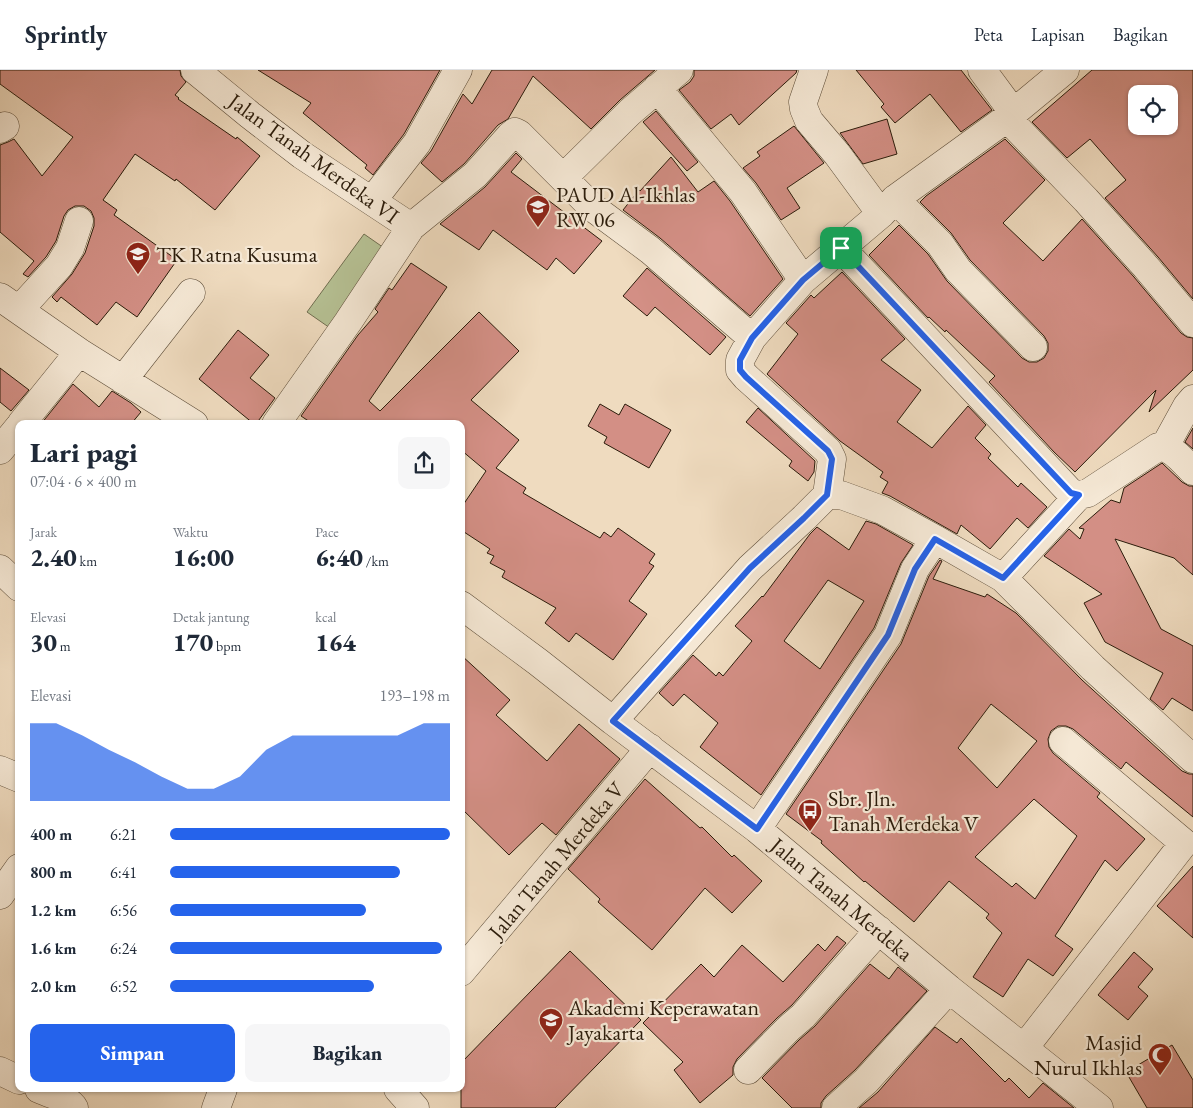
<!DOCTYPE html>
<html lang="id">
<head>
<meta charset="utf-8">
<style>
	:root { --surface:#fff; --page:#f6f6f7; --text:#1f2937; --muted:#747a83; --line:#e0e1e3; --accent:#2563eb }
	body { margin:0; font-family:"EB Garamond",serif; background:var(--page); color:var(--text); height:100vh; display:flex; flex-direction:column; font-size:19px; white-space:nowrap }
	* { box-sizing:border-box; margin:0 }
	p { font-size:16px; color:var(--muted) }
	.icon { flex:none; width:28px; height:28px; fill:none; stroke:currentColor; stroke-width:2; stroke-linecap:round; stroke-linejoin:round }
	.map { position:relative; flex:1; overflow:hidden }
	.sheet { position:absolute; left:15px; top:350px; width:450px; height:672px; display:flex; flex-direction:column; background:var(--surface); border-radius:10px; box-shadow:0 1px 4px #0004 }
	.sheet>* { flex:none }
	.tools { position:absolute; left:1128px; top:15px; display:grid; gap:10px }
	.tools a { display:grid; place-items:center; width:50px; height:50px; border-radius:10px; background:var(--surface); box-shadow:0 1px 4px #0004; font-size:25px }
	.pin { position:absolute; display:grid; place-items:center; width:42px; height:42px; color:#fff; margin:-21px; border-radius:10px; box-shadow:0 2px 8px #0006 }
	.round { display:grid; place-items:center; flex:none; width:52px; height:52px; border-radius:10px; background:var(--page) }
	.head { display:flex; align-items:center; justify-content:space-between; height:85px; padding:0 15px }
	h1 { font-size:28px; font-weight:800; line-height:38px }
	.figures { display:grid; grid-template-columns:repeat(3,1fr); gap:8px; height:85px; padding:5px 15px }
	.figures div { display:grid; align-content:center }
	.figures b { font-size:25px; font-weight:800 }
	.figures small { font-size:14px; font-weight:400 }
	.figures p { font-size:14px }
	.chart { height:140px; padding:10px 15px }
	.chart p { display:flex; justify-content:space-between }
	.chart svg { width:100%; height:90px; margin-top:5px; fill:var(--accent); opacity:.7 }
	.action { display:flex; gap:10px; margin-top:auto; padding:10px 15px }
	.action a { flex:1; height:58px; border-radius:10px; background:var(--accent); color:#fff; font-size:20px; font-weight:800; line-height:58px; text-align:center }
	.action a+a { background:var(--page); color:var(--text) }
	ul { padding:0 15px; list-style:none; font-size:16px }
	li { display:grid; grid-template-columns:80px 60px 1fr; align-items:center; height:38px }
	li i { height:12px; border-radius:6px; background:var(--accent) }
	header { display:flex; align-items:center; gap:30px; box-sizing:border-box; height:70px; padding:0 25px; background:var(--surface); border-bottom:1px solid var(--line) }
	header strong { font-size:24px }
	nav { display:flex; gap:28px; margin-inline-start:auto; font-size:18px }
	.map>svg:first-child { display:block }
	.green { fill:#b6c194; stroke:#706e50 }
	.building { fill:#d38f85; stroke:#2b1c0b; fill-rule:evenodd }
	.lines { fill:none; stroke-linecap:round; stroke-linejoin:round }
	.minor-casing { stroke:#5c4c38; stroke-width:29 }
	.minor { stroke:#f5e8d5; stroke-width:28 }
	.route-casing { stroke:#fff; stroke-width:10 }
	.route { stroke:#2563eb; stroke-width:6 }
	.labels { text-anchor:middle; stroke-width:4.5; stroke-linejoin:round; paint-order:stroke }
	.street-label { font-size:22px; fill:#2b1c0b; stroke:#f5e8d5 }
	.poi-label { font-size:22px; fill:#2b1c0b; stroke:#f5e8d5; text-anchor:start }
</style>
</head>
<body>
<header>
<strong>Sprintly</strong>
<nav><a>Peta</a><a>Lapisan</a><a>Bagikan</a></nav>
</header>
<div class="map">
<svg width="1193" height="1038" viewBox="0 0 1193 1038">
	<rect width="100%" height="100%" fill="#efdbbf"/>
	<filter id="stains"><feTurbulence type="fractalNoise" baseFrequency=".004" numOctaves="4"/><feColorMatrix values="0 0 0 0 .2 0 0 0 0 .09 0 0 0 0 .02 0 0 0 .5 -.17"/></filter>
	<radialGradient id="worn" r=".72"><stop offset=".6" stop-color="#630" stop-opacity="0"/><stop offset="1" stop-color="#630" stop-opacity=".3"/></radialGradient>
	<path class="green" d="M364,164L387,180L330,258L307,242Z"/>
	<path class="building" d="M0,0H180L181,6L186,12L175,25L179,28L178,29L236,69L237,67L260,86L215,140L176,109L175,111L135,84L103,130L117,140L114,145L177,190L137,247L116,232L97,255L61,227L57,232L52,227L72,204L85,183L94,156V148L91,141L84,136H75L68,140L64,146L56,171L46,187L28,207L23,204L34,191L0,162V75L8,72L14,69L42,106L73,67L0,14Z
		M258,0H440L404,64L373,105L365,98L367,95L303,43L311,33Z
		M492,0H655L620,30L591,59L533,6L508,49L498,55L464,94L442,112L421,93L431,81L463,24L472,34Z
		M694,0H797L796,3L739,55L731,44L711,59L679,20L690,12L694,6Z
		M856,0H961L992,40L961,62L930,24L895,53L881,37L884,34Z
		M1092,0H1193V229L1158,187L1105,128L1126,110L1090,69L1067,88L1032,52ZM1136,24H1169V56H1136Z
		M656,41L698,92L687,101L643,52Z
		M887,49L897,84L863,94L840,63Z
		M794,56L824,93L787,118L800,138L781,150L756,113L743,98L760,86L757,82Z
		M1005,69L1045,110L1003,153L1043,191L1082,149L1134,207L1181,263L1187,267L1193,268V300L1149,342L1156,320L1075,402L1054,382L989,312L995,306L946,260L945,262L929,247L928,248L869,185L899,155L928,184L947,211L1022,288L1029,292H1037L1044,288L1048,281V273L1044,266L970,190L951,163L920,132L926,126Z
		M516,83L522,89L511,102L602,171L574,204L556,188L547,200L493,160L479,180L440,154L485,117Z
		M671,87L698,122L714,111L730,131L783,209L750,246L660,168L623,140L639,120L640,121Z
		M411,193L447,217L369,331L380,341L479,242L519,281L471,330L519,370L496,398L526,418L523,423L600,468L604,462L611,467L618,458L655,484L649,493L654,496L629,531L647,544L613,590L576,563L569,572L545,553L556,538L502,507L505,501L490,493L494,486L487,483L490,479L461,460V438L486,401L461,380V354H313L301,346L358,265L378,242L375,239L389,218L392,220Z
		M647,198L726,267L710,285L655,237L647,246L623,226Z
		M842,202L905,269L881,290L921,320L897,352L932,378L968,336L986,355L975,368L991,384L988,388L1018,417L1021,413L1047,437L1028,458L1017,448L990,479L961,455L957,464L890,426L882,423L888,412L880,407L883,402L840,371L767,304L798,264L786,253L811,225L814,228Z
		M238,260L269,285L250,308L275,328L256,354H254L199,309Z
		M0,298L29,320L11,341L0,332Z
		M73,314L99,337L112,321L131,333L141,342L131,354H41Z
		M600,334L619,345L625,334L671,360L649,398L604,373L607,367L588,356Z
		M758,338L815,391L814,402L808,411L789,396L792,391L746,352Z
		M1193,358V379L1185,372Z
		M1162,393L1182,412L1189,416H1193V505L1174,488L1115,469L1161,559L1193,576V641L1172,628L1163,640L1150,629L1163,603L1105,572L1084,533L1102,524L1044,486L1069,459L1080,469L1084,459L1079,458L1111,430L1120,433L1124,418Z
		M866,451L876,454L913,475L901,493L874,558L761,725L700,677L718,653L684,624L673,636L659,623L693,585L716,606L719,602L723,606L752,571L735,556L762,526L763,527L810,464L817,457L849,480ZM828,510L864,531L820,599L784,571Z
		M940,490L942,491L933,509L985,527L987,524L1016,543L1082,610L1182,701L1189,704H1193V747L1126,692L1121,699L1073,659L1066,656H1058L1051,661L1048,669L1049,677L1053,683L1100,723L1097,727L1145,769L1117,801L1105,790L1055,866L1073,879L1053,906L1028,889L1003,927L973,907L1002,863L986,848L989,844L949,811L914,852L865,811L864,812L821,773L822,771L786,744L901,574L929,506ZM991,634L1037,671L997,718L958,678ZM1034,729L1077,766L1035,829L1016,813L1012,817L975,787Z
		M461,585L510,630L496,645L547,691L579,654L620,689L556,765L542,753L509,785L461,738Z
		M645,709L700,758L702,757L732,787L734,785L762,811L732,843L705,818L652,880L598,832L600,829L568,799Z
		M1193,796V868L1157,836Z
		M837,866L846,873L792,935L777,948L737,989L733,997V1005L700,1033L674,1000L683,992L643,953L701,894L714,907L742,875L783,912L818,874L825,881Z
		M570,881L641,950L555,1038H461V993Z
		M1134,882L1153,899L1138,917L1148,926L1128,950L1098,925Z
		M870,894L889,909L898,897L927,921L855,1000L826,1026L821,1033V1038H792L762,1008L799,970L815,956Z
		M935,957L957,973L961,968L1005,1012L1009,1008L1029,1028L1043,1013L1074,1038H859L878,1022Z
		M1172,975L1193,1010V1038H1147L1126,1002Z"/>
	<g class="lines">
		<defs>
			<path id="minor" d="M195,0L250,45L302,85L411,157L348,252L276,354
				M814,0L803,32L804,39L809,51L837,84L881,144
				M982,0L1013,42
				M657,18L743,122L803,210
				M1007,48L1086,130L1146,197L1193,253
				M0,59L5,56
				M563,108L630,42L679,0
				M895,129L940,174L958,200L1033,277
				M372,131L417,73L458,0
				M411,157L475,105L510,66L515,62L519,64L592,137L650,180L752,268
				M841,178L1071,423L1079,425L1088,423L1158,377C1173,376 1183,392 1193,401
				M0,227L79,282L194,354
				M19,240L59,196L70,178L79,151
				M123,310L191,223
				M21,354L79,282
				M1165,376L1187,336L1193,329
				M0,380L19,357
				M827,425H841L882,440L935,469L1003,508L1093,598L1193,689
				M0,499L19,517
				M1003,508L1079,425
				M461,535L538,592L613,651L757,759L949,919L1099,1038
				M613,651L750,498L804,448L827,425L832,389L828,381L746,307L740,300V290L752,268L803,210L881,144L895,129L1007,48L1065,0
				M0,700L19,708
				M757,759L888,565L915,499L935,469
				M0,825L19,798
				M461,902L650,678
				M1024,978L1184,773L1063,671
				M748,1000L788,959L803,946L879,860
				M0,1001L19,1010
				M39,1019C48,1023 70,1029 74,1038
				M398,1019L415,1038
				M216,1038L223,1019
				M836,1038L866,1011L949,919"/>
		</defs>
		<use href="#minor" class="minor-casing"/>
		<use href="#minor" class="minor"/>
	</g>
	<g class="lines">
		<defs>
			<path id="route" d="M841,178L1071,423L1079,425L1003,508L935,469L915,499L888,565L757,759L613,651L750,498L804,448L827,425L832,389L828,381L746,307L740,300V290L752,268L803,210Z"/>
		</defs>
		<use href="#route" class="route-casing"/>
		<use href="#route" class="route"/>
	</g>
	<defs>
		<symbol id="school-pin" viewBox="-11 -11 22 30"><path d="M0 17L-7.5 6A9.5 9.5 0 1 1 7.5 6Z" fill="#8f2418" stroke="#f5e8d5"/><path d="M0-5L7-2L0 1L-7-2ZM-4 1L0 2.5L4 1V4Q0 6-4 4Z" fill="#fff"/></symbol>
		<symbol id="bus-pin" viewBox="-11 -11 22 30"><path d="M0 17L-7.5 6A9.5 9.5 0 1 1 7.5 6Z" fill="#8f2418" stroke="#f5e8d5"/><path d="M-5-6H5V4H4V6H2V4H-2V6H-4V4H-5ZM-3.5-4V0h7V-4ZM-3.5 1.2v1.5H-2V1.2ZM2 1.2v1.5H3.5V1.2Z" fill="#fff"/></symbol>
		<symbol id="university-pin" viewBox="-11 -11 22 30"><path d="M0 17L-7.5 6A9.5 9.5 0 1 1 7.5 6Z" fill="#8f2418" stroke="#f5e8d5"/><path d="M0-5L7-2L0 1L-7-2ZM-4 1L0 2.5L4 1V4Q0 6-4 4Z" fill="#fff"/></symbol>
		<symbol id="mosque-pin" viewBox="-11 -11 22 30"><path d="M0 17L-7.5 6A9.5 9.5 0 1 1 7.5 6Z" fill="#8f2418" stroke="#f5e8d5"/><path d="M3.5-4.9A6 6 0 1 0 3.5 4.9A5 5 0 1 1 3.5-4.9Z" fill="#fff"/></symbol>
	</defs>
	<g fill-rule="evenodd">
		<use href="#school-pin" x="524" y="123" width="28" height="38"/>
		<use href="#school-pin" x="124" y="170" width="28" height="38"/>
		<use href="#bus-pin" x="796" y="727" width="28" height="38"/>
		<use href="#university-pin" x="537" y="936" width="28" height="38"/>
		<use href="#mosque-pin" x="1146" y="971" width="28" height="38"/>
	</g>
	<g class="labels">
		<g class="street-label">
			<text transform="translate(314 88) rotate(36)" y="8">Jalan Tanah Merdeka VI</text>
			<text transform="translate(556 790) rotate(-50)" y="8">Jalan Tanah Merdeka V</text>
			<text transform="translate(842 829) rotate(40)" y="8">Jalan Tanah Merdeka</text>
		</g>
		<g class="poi-label">
			<text x="556" y="132">PAUD Al-Ikhlas<tspan x="556" dy="25">RW 06</tspan></text>
			<text x="156" y="192">TK Ratna Kusuma</text>
			<text x="828" y="736">Sbr. Jln.<tspan x="828" dy="25">Tanah Merdeka V</tspan></text>
			<text x="568" y="945">Akademi Keperawatan<tspan x="568" dy="25">Jayakarta</tspan></text>
			<text x="1142" y="980" text-anchor="end">Masjid<tspan x="1142" dy="25">Nurul Ikhlas</tspan></text>
		</g>
	</g>
	<rect width="100%" height="100%" filter="url(#stains)"/>
	<rect width="100%" height="100%" fill="url(#worn)"/>
</svg>
<div class="tools">
<a><svg class="icon" aria-label="locate" viewBox="0 0 24 24"><circle cx="12" cy="12" r="6"/><path d="M12 2v4M12 18v4M2 12h4M18 12h4"/></svg></a>
</div>
<div class="pin" style="left:841px;top:178px;background:#1e9e55"><svg class="icon" aria-label="arrive" viewBox="0 0 24 24"><path d="M6 21V4h12l-3 4 3 4H6"/></svg></div>
<section class="sheet">
<div class="head"><div><h1>Lari pagi</h1><p>07:04 · 6 × 400 m</p></div><a class="round"><svg class="icon" aria-label="share" viewBox="0 0 24 24"><path d="M12 15V3M7 8l5-5 5 5M5 13v7h14v-7"/></svg></a></div>
<div class="figures">
<div><p>Jarak</p><b>2.40<small> km</small></b></div>
<div><p>Waktu</p><b>16:00</b></div>
<div><p>Pace</p><b>6:40<small> /km</small></b></div>
</div>
<div class="figures">
<div><p>Elevasi</p><b>30<small> m</small></b></div>
<div><p>Detak jantung</p><b>170<small> bpm</small></b></div>
<div><p>kcal</p><b>164</b></div>
</div>
<div class="chart"><p><span>Elevasi</span>193–198 m</p>
<svg viewBox="0 0 160 44" preserveAspectRatio="none"><path d="M0 44V6L10 6L20 12L30 19L40 25L50 32L60 38L70 38L80 32L90 19L100 12L110 12L120 12L130 12L140 12L150 6L160 6V44z"/></svg>
</div>
<ul>
<li><b>400 m</b>6:21<i style="width:100%"></i></li>
<li><b>800 m</b>6:41<i style="width:82%"></i></li>
<li><b>1.2 km</b>6:56<i style="width:70%"></i></li>
<li><b>1.6 km</b>6:24<i style="width:97%"></i></li>
<li><b>2.0 km</b>6:52<i style="width:73%"></i></li>
</ul>
<div class="action"><a>Simpan</a><a>Bagikan</a></div>
</section>
</div>
</body>
</html>
